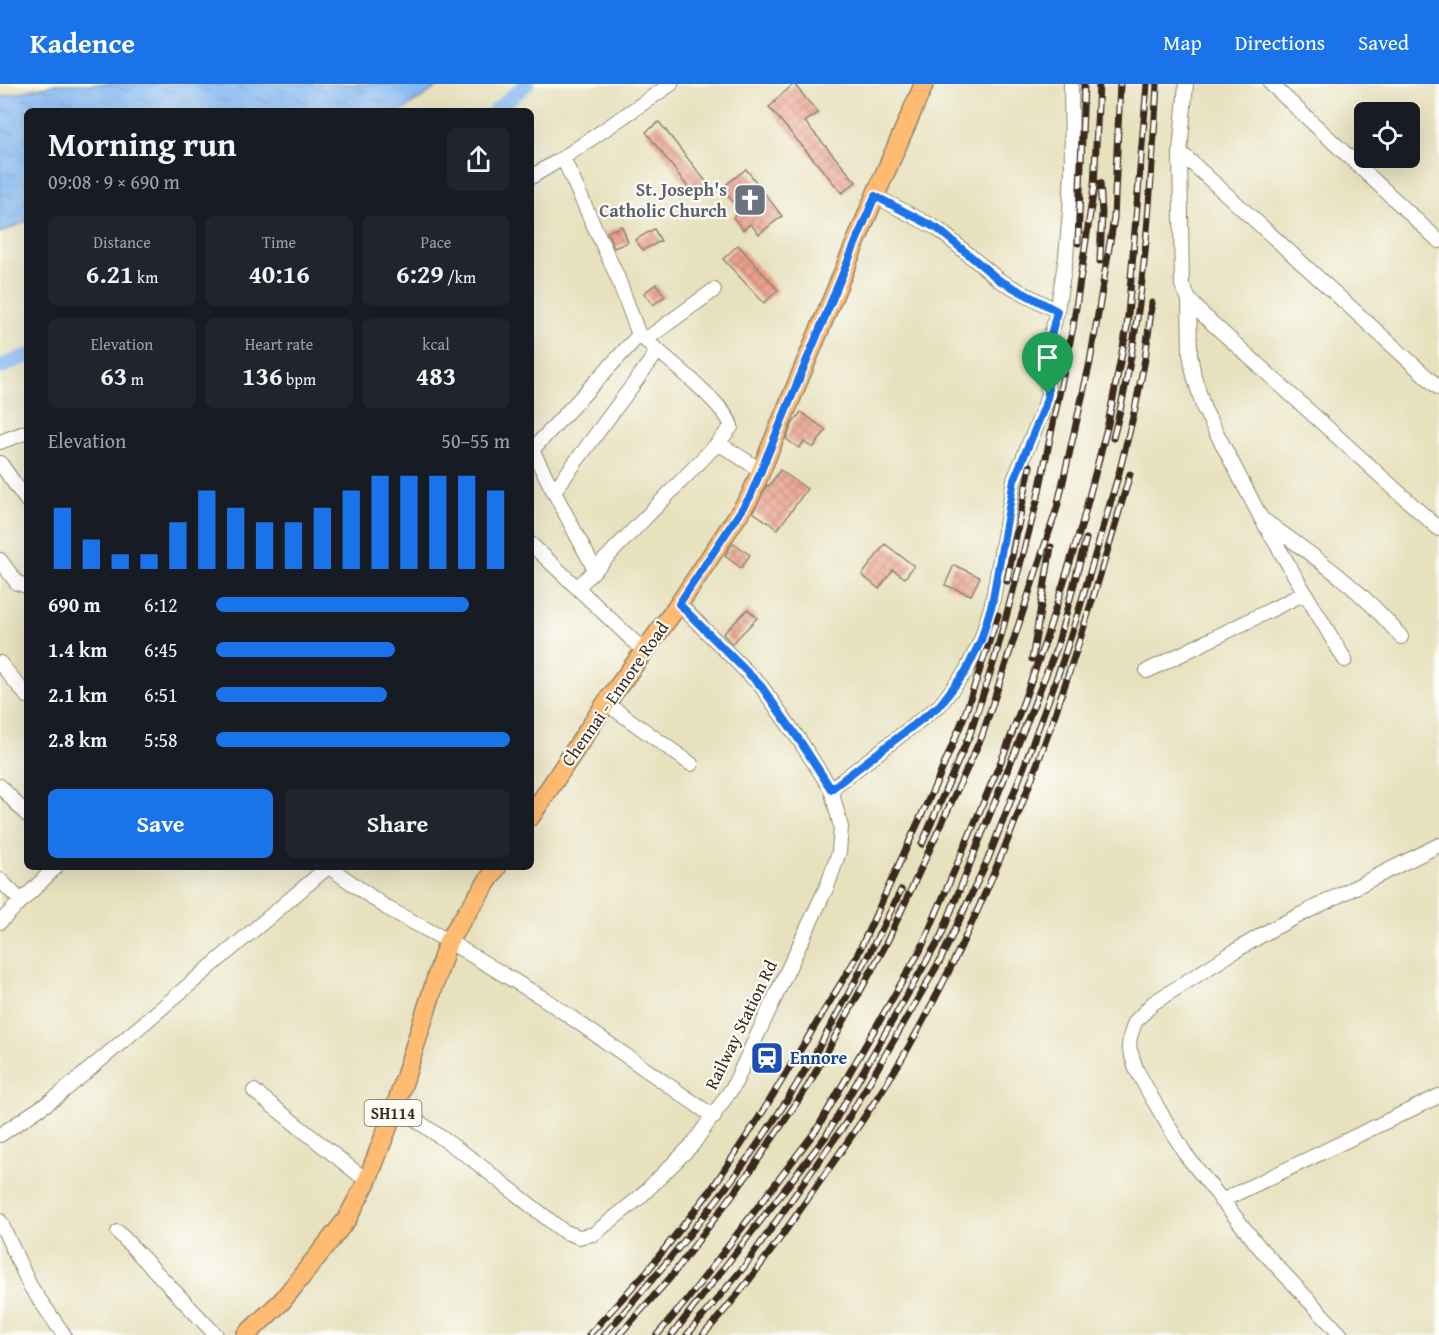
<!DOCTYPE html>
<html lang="en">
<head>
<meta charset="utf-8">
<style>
	:root { --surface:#171b24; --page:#20242c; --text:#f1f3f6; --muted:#9ea1a6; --accent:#1a73e8 }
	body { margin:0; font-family:"Gentium Book Plus",serif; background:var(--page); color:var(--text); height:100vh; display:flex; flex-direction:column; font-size:22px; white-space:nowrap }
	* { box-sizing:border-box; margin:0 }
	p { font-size:20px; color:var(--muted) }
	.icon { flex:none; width:33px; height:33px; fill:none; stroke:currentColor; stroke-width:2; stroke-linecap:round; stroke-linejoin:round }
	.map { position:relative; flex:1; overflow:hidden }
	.details { position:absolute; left:24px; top:24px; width:510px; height:762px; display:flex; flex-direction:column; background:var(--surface); border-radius:9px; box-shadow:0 6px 24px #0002 }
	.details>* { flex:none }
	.tools { position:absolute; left:1354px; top:18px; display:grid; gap:12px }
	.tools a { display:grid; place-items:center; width:66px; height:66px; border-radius:9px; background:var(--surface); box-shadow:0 6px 24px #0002; font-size:30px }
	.pin { position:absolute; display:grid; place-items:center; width:51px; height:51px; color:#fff; margin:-62px -26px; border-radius:50% 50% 50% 0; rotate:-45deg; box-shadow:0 0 6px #0007 }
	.pin .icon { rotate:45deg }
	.round { display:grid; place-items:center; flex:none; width:63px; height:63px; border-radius:9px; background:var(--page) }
	.overview { display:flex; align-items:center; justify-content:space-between; height:102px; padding:0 24px }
	h1 { font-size:33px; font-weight:800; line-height:45px }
	.figures { display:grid; grid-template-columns:repeat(3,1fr); gap:9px; height:102px; padding:6px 24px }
	.figures div { display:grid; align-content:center; border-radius:9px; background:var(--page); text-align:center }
	.figures b { font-size:26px; font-weight:800 }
	.figures small { font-size:16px; font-weight:400 }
	.figures p { font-size:16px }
	.chart { height:168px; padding:12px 24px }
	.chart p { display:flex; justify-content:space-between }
	.chart svg { width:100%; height:108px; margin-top:6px; stroke:var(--accent); stroke-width:6 }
	.button { display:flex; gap:12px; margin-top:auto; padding:12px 24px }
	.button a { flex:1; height:69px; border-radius:9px; background:var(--accent); color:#fff; font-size:24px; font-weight:800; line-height:69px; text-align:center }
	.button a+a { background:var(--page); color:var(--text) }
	ul { padding:0 24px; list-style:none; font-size:20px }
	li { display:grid; grid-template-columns:96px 72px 1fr; align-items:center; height:45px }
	li i { height:15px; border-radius:8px; background:var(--accent) }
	header { display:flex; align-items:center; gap:36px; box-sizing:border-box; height:84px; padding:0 30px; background:var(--accent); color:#fff }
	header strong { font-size:28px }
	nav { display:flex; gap:33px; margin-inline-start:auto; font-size:21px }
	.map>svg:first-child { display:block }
	.water { fill:url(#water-ripples); stroke:#607288; stroke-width:1.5 }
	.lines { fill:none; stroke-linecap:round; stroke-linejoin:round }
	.canal { stroke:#85b9f3; stroke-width:15 }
	.building { fill:url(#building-cross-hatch) }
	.minor-casing { stroke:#91866e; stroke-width:16 }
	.major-casing { stroke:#91866e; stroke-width:21 }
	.minor { stroke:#fff; stroke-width:14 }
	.major { stroke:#ffbb71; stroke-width:18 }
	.rail-casing { stroke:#3b2a1e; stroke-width:7 }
	.rail { stroke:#fdfcf7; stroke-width:4.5; stroke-dasharray:14; stroke-linecap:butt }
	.route-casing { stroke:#fff; stroke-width:12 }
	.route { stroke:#1a73e8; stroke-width:8 }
	.labels { text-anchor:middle; stroke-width:4.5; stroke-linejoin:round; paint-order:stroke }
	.shield { fill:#fdfcf7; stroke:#75695f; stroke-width:1.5 }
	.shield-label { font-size:16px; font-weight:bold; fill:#3b2a1e }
	.worship-label { font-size:18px; font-weight:bold; fill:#5b616d; stroke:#fdfcf7; text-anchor:end }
	.street-label { font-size:18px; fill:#3b2a1e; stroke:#fdfcf7 }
	.transit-label { font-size:18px; font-weight:bold; fill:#164399; stroke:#fdfcf7; text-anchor:start }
</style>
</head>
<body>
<header>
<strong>Kadence</strong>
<nav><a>Map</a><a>Directions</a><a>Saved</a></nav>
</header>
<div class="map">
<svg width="1439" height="1251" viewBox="0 0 1439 1251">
	<defs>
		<pattern id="water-ripples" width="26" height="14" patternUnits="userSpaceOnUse" patternTransform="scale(1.5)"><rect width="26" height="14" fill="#85b9f3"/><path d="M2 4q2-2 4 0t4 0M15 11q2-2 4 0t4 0" fill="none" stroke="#6e97c4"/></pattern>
		<pattern id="building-cross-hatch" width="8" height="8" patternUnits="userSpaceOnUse" patternTransform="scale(1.5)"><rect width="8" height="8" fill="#eca28d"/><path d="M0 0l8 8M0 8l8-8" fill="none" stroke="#c08473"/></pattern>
	</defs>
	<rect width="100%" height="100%" fill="#fdfcf7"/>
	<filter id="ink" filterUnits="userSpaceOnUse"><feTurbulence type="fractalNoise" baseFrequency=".0167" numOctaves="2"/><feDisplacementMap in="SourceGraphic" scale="12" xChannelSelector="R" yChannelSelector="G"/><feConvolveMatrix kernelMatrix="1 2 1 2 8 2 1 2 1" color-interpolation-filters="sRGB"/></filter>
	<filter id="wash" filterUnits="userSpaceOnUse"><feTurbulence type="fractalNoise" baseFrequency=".008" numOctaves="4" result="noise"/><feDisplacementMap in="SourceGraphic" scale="24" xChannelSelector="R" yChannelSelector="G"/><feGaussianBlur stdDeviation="1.35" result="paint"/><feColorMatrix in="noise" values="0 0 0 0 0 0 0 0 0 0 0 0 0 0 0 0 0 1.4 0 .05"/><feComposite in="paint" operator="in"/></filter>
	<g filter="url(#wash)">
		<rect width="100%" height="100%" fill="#e7e1be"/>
		<path class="water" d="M56,0H441L402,27H27V137L0,149V13Z"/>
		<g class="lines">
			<path class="canal" d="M495,27L527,0
				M0,283L27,272"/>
		</g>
		<g id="blocks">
			<path class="building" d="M794,0L818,29L805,38L856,98L842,109L769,23L775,18L774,17Z
				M659,38L708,100L694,111L646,48Z
				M746,85L782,132L759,150L750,140L743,146L733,133L740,127L722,104Z
				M622,142L628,158L614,164L607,148Z
				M654,145L661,157L643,166L635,156Z
				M738,161L778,206L764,219L723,175Z
				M656,200L665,212L653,221L644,209Z
				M801,328L826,346L813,364L804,358L799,364L786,355L793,339Z
				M780,386L807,405L778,445L753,428L767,401L769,402Z
				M733,459L750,471L741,484L725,472Z
				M885,460L914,482L905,494L893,486L879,505L862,491Z
				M954,481L980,493L971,511L945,501Z
				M748,525L757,534L732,560L723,550Z"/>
		</g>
	</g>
	<g filter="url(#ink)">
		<use href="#blocks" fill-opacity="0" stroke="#91866e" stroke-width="1.5"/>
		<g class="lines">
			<defs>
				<path id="minor" d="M1186,0L1180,68L1182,201L1189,215L1201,229L1439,445
					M1271,0L1439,157
					M1180,68L1439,304
					M563,74L617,192L639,251L532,366L595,486
					M531,93L563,74L671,0
					M875,112L938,145L999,196L1057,227
					M639,251C655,264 732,326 731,343L718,359
					M645,256L714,206
					M0,358L27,348
					M0,379L27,417
					M554,407L658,267
					M1265,437C1315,473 1362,505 1401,553
					M531,460L644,567
					M0,476L17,499L27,502
					M578,503L718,359L762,387
					M1305,509L1345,576
					M0,579L27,612
					M1147,587L1305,509L1261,434L1204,325L1194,292L1190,270L1189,215
					M606,619L691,680
					M0,702L27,731
					M831,705L940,621L966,587L981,556L992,520L1014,396L1044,324L1048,310L1046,272L1057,227L1066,173L1070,127L1072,88L1071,0
					M329,783L387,824L448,857L546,916L714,1033
					M0,796L21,817
					M0,838L56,783
					M254,1007L367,1097
					M396,1022L472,1075L563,1147L579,1153L594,1150L639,1114L693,1060L733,1003L828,800L839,768L841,743L831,705L800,657L761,602L679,520
					M0,1051L58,1012L328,783
					M1221,1117L1439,1012
					M0,1137L30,1202L64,1251
					M118,1148L216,1251
					M1341,1251L1260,1164L1186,1071L1152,1014L1136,985L1129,963L1130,953L1135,938L1153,919L1235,867L1272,845L1439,761"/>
				<path id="major" d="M531,732L606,619L679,520L750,413L875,112L924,0
					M246,1251L282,1217L347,1135L367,1097L396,1022L448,857L497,783"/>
			</defs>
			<use href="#minor" class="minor-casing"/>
			<use href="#major" class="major-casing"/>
			<use href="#minor" class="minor"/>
			<use href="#major" class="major"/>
			<defs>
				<path id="rail" d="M1078,159L1084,0
					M1100,177L1102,129L1100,99
					M1113,354C1144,239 1150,118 1157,0
					M1007,497L1030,382
					M1032,575L1051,463
					M922,760L970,650L995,574L1037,417L1073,243L1094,103L1099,0
					M589,1251L648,1186L711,1106L762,1029L855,876L939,693L964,633L998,531
					M604,1251C657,1191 709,1129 755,1064C812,983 858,894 901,806
					M619,1251L670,1194L751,1086L808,1002L885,862L982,652L1057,424L1090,278L1114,134L1120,0
					M657,1251L687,1216L817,1045L921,865L1007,663L1044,561L1082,440L1108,340L1127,243L1147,0
					M672,1251L826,1052L941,852L1057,563L1086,455
					M687,1251L744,1183L845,1040L941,875L988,775L1025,680L1062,579L1079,526L1119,389L1135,325L1145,275L1152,219
					M703,1251C746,1204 782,1152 818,1100C849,1056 880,1012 907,966C1009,786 1073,588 1130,390"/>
			</defs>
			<use href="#rail" class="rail-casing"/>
			<use href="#rail" class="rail"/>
		</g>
	</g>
	<g class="lines" filter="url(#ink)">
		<defs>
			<path id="route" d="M875,112L938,145L999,196L1057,227L1046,272L1048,310L1044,324L1014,396L992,520L981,556L966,587L940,621L831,705L800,657L761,602L679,520L750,413Z"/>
		</defs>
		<use href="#route" class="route-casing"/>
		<use href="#route" class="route"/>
	</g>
	<defs>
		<symbol id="church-square" viewBox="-11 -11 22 22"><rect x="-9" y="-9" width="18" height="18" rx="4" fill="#6b7280" stroke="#fdfcf7"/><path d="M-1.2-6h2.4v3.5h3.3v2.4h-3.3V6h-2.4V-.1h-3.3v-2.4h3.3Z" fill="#fff"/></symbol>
		<symbol id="station-square" viewBox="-11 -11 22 22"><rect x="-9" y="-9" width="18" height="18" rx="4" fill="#1a4fb4" stroke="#fdfcf7"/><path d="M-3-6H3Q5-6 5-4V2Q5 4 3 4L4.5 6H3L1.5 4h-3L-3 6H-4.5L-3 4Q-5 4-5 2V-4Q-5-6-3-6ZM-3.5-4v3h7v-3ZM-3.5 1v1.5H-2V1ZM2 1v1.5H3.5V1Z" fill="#fff"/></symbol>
	</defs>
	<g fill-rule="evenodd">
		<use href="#church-square" x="731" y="97" width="38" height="38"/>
		<use href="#station-square" x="748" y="955" width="38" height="38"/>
	</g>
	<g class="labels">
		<rect class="shield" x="364.5" y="1016" width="57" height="26" rx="4.5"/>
		<g class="shield-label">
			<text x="393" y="1035">SH114</text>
		</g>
		<g class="worship-label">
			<text x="727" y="112">St. Joseph's<tspan x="727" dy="21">Catholic Church</tspan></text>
		</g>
		<g class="street-label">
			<text transform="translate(615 610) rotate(-55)" y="6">Chennai - Ennore Road</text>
			<text transform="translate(741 941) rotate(-64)" y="6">Railway Station Rd</text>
		</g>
		<g class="transit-label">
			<text x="790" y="980">Ennore</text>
		</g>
	</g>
</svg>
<div class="tools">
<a><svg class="icon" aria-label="locate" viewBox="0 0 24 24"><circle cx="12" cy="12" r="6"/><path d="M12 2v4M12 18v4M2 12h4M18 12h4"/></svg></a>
</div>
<div class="pin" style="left:1048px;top:310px;background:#1e9e55"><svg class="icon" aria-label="arrive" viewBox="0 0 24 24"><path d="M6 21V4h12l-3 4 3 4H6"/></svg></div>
<section class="details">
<div class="overview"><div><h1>Morning run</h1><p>09:08 · 9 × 690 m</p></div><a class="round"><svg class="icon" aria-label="share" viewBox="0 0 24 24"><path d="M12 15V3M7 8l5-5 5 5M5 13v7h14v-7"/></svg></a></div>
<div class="figures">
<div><p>Distance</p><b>6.21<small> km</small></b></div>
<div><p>Time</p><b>40:16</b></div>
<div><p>Pace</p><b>6:29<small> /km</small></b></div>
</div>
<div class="figures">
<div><p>Elevation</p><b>63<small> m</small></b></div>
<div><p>Heart rate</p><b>136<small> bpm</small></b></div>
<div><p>kcal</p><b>483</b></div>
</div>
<div class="chart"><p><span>Elevation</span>50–55 m</p>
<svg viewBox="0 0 160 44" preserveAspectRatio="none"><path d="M5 44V19M15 44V32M25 44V38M35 44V38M45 44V25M55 44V12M65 44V19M75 44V25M85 44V25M95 44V19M105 44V12M115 44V6M125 44V6M135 44V6M145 44V6M155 44V12"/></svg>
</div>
<ul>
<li><b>690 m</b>6:12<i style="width:86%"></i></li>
<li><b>1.4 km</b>6:45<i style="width:61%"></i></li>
<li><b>2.1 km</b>6:51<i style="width:58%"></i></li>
<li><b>2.8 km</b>5:58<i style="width:100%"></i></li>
</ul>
<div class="button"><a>Save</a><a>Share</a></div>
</section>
</div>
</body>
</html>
